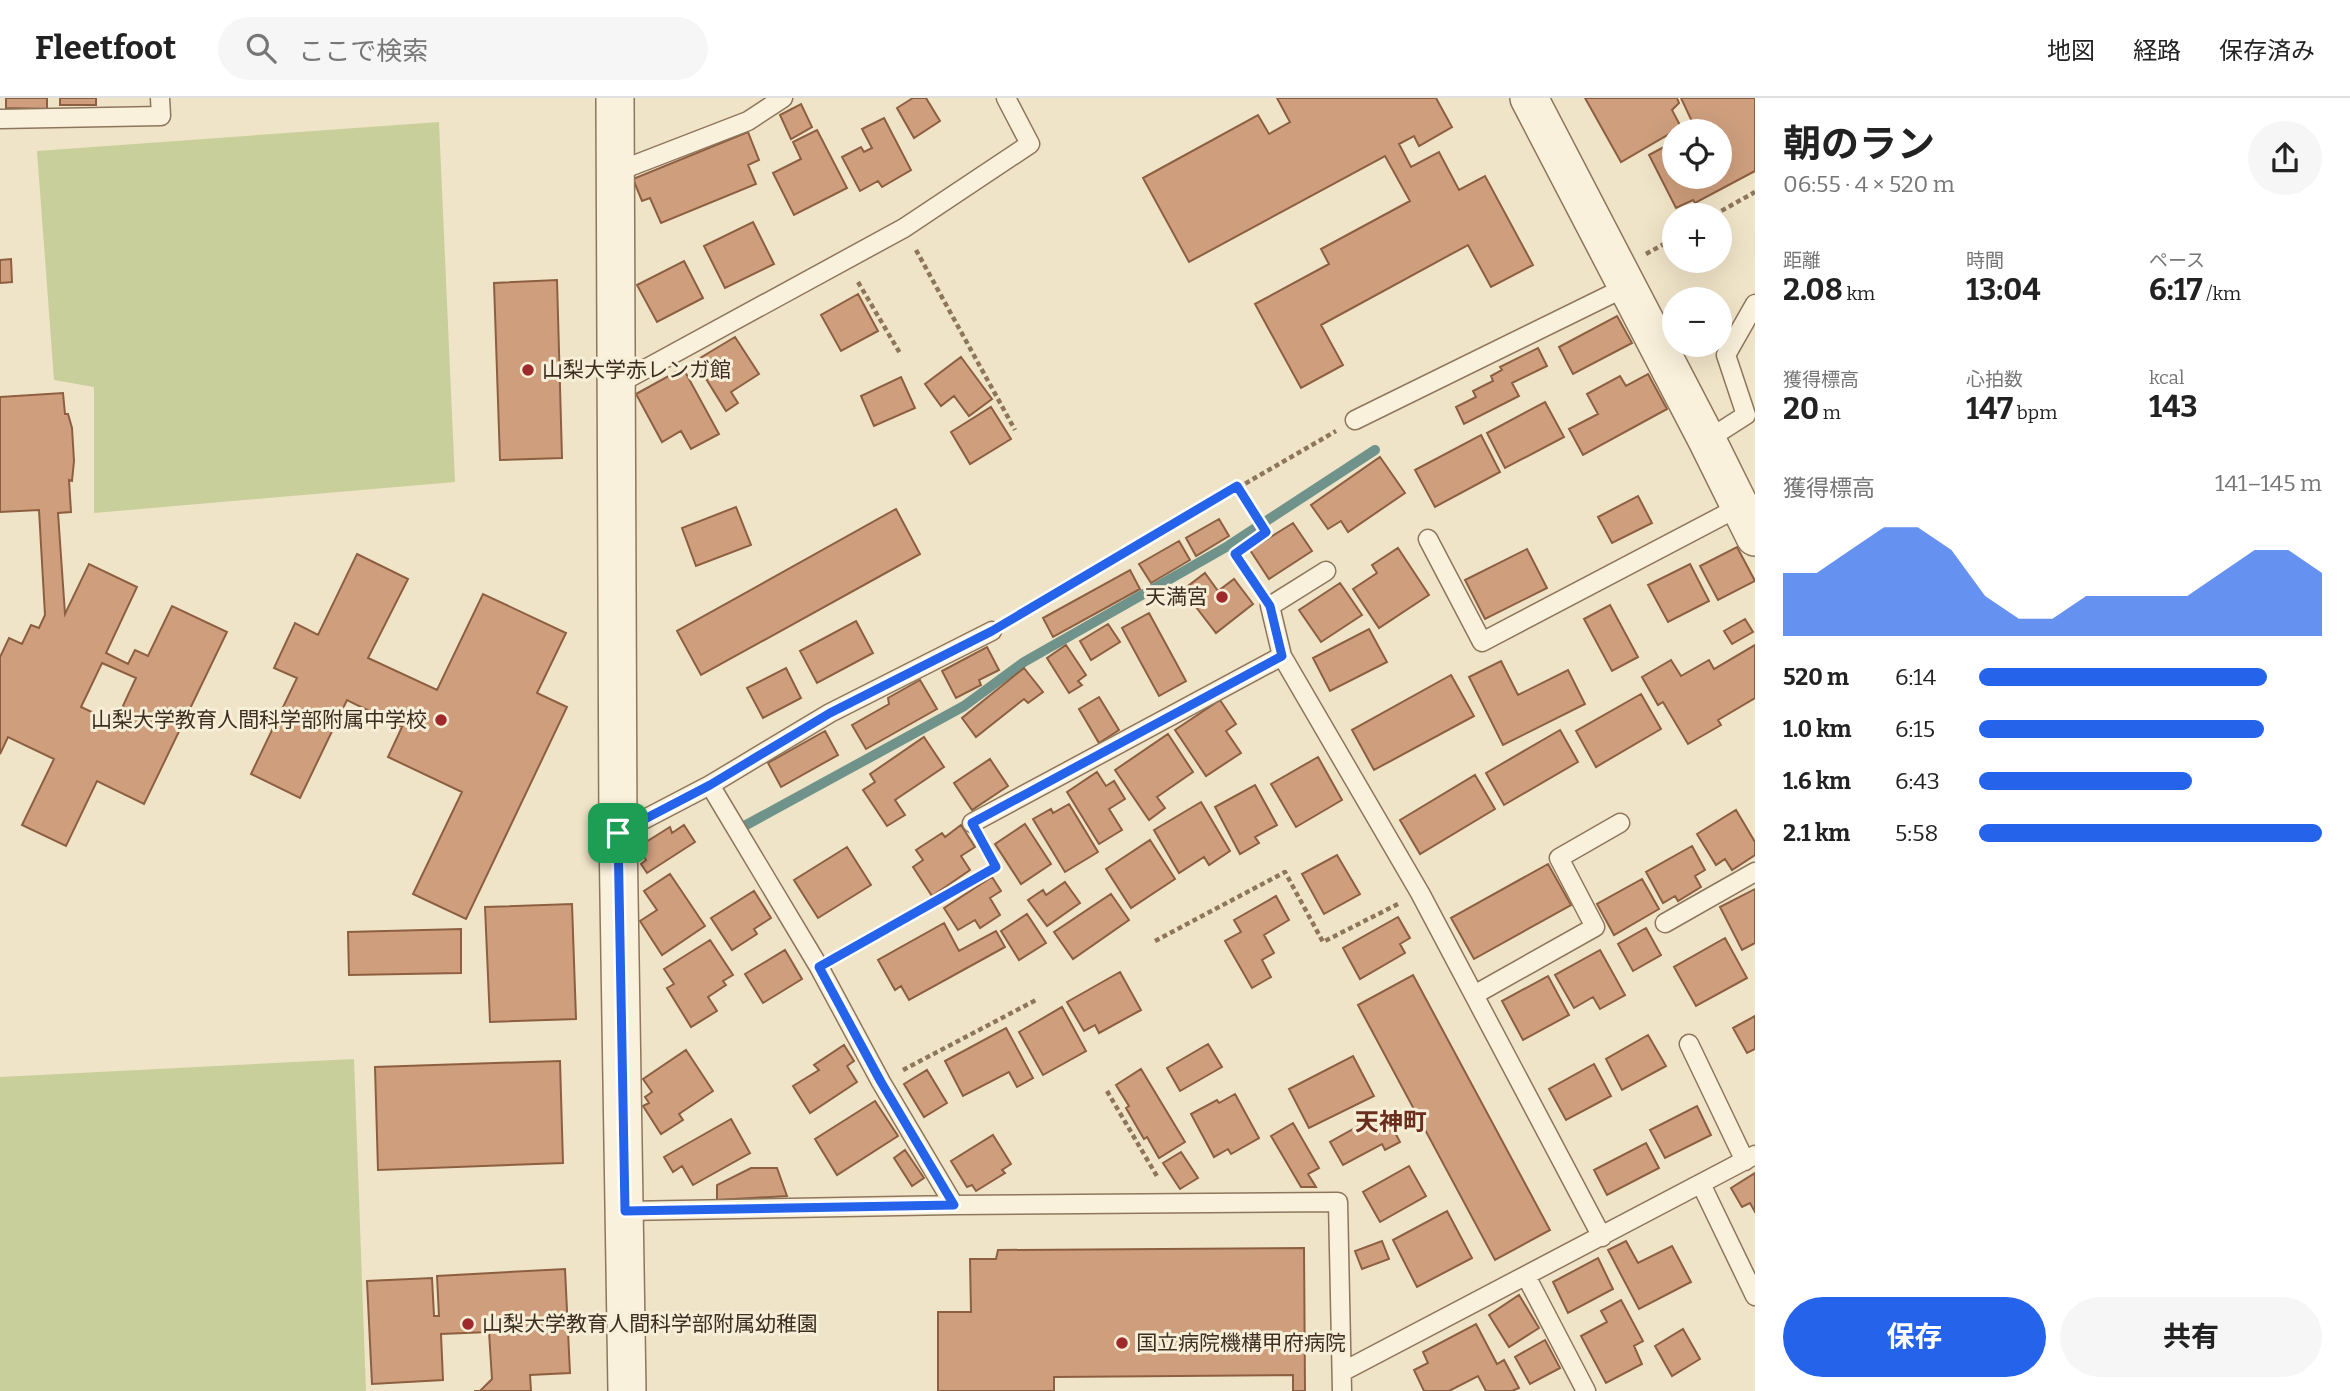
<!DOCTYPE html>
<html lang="ja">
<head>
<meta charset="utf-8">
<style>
	:root { --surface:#fff; --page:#f6f6f6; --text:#222; --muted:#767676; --line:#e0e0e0; --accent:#2563eb }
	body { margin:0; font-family:Bitter,"Noto Sans JP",serif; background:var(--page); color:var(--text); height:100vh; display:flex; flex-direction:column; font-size:26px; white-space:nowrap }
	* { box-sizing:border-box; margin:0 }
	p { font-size:23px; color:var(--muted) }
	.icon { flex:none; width:38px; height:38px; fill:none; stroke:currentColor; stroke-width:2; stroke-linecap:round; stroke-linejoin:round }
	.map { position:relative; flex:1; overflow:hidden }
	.side { display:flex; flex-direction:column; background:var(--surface); width:595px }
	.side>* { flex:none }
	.controls { position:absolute; left:1662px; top:21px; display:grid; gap:14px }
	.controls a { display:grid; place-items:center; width:70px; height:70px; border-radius:50%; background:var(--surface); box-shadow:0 7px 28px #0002; font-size:35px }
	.pin { position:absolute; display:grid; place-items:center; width:60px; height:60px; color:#fff; margin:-30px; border-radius:14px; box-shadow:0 4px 10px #0006 }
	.round { display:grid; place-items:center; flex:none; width:74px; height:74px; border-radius:37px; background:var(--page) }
	.summary { display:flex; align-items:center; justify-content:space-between; height:119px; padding:0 28px }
	h1 { font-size:38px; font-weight:700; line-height:52px }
	.metrics { display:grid; grid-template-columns:repeat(3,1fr); gap:10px; height:119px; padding:7px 28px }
	.metrics div { display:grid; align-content:center }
	.metrics b { font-size:30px; font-weight:700 }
	.metrics small { font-size:19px; font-weight:400 }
	.metrics p { font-size:19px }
	.chart { height:196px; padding:14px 28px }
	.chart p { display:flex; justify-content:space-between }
	.chart svg { width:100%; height:126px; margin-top:7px; fill:var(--accent); opacity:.7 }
	.cta { display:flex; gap:14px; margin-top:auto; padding:14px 28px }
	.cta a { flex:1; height:80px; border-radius:42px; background:var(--accent); color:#fff; font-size:28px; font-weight:700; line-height:80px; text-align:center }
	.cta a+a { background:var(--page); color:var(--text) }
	ul { padding:0 28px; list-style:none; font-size:23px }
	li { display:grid; grid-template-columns:112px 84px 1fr; align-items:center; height:52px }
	li i { height:18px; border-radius:9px; background:var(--accent) }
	header { display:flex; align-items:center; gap:42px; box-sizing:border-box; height:98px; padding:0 35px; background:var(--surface); border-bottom:2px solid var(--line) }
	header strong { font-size:33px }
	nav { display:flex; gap:38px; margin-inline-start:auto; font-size:24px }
	.search { width:490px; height:63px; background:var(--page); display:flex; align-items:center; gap:18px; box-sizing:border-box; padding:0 24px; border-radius:38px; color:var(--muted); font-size:26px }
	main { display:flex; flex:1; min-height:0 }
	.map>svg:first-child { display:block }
	.green { fill:#c9cf9b }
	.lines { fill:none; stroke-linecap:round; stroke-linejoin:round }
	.stream { stroke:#6f938a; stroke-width:10 }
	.building { fill:#cf9f7d; stroke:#8d5f41; stroke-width:2; fill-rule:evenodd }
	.lane-casing { stroke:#8d765c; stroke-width:21 }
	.street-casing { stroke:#8d765c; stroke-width:40 }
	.path { stroke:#8d765c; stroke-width:4.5; stroke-dasharray:5 3.5; stroke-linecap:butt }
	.lane { stroke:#faf1dc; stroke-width:18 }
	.street { stroke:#faf1dc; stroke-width:37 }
	.route-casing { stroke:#fff; stroke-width:14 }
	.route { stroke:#2563eb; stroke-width:9 }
	.poi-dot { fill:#9e2a2b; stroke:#f7eed8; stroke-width:2.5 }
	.labels { text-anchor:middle; stroke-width:6; stroke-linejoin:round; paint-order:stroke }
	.poi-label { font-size:21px; fill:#3d2e20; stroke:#f7eed8; text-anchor:start }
	.quarter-label { font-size:24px; font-weight:bold; fill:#6b2e1e; stroke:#f7eed8 }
</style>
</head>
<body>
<header>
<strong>Fleetfoot</strong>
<div class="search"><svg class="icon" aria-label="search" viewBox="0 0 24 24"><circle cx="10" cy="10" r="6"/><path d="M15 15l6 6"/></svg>ここで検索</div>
<nav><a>地図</a><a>経路</a><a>保存済み</a></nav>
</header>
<main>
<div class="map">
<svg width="1755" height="1293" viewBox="0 0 1755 1293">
	<rect width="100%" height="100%" fill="#f0e4c8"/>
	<path class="green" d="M439,24L455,384L94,415V289L54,282L37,53Z
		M354,961L366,1293H0V979Z"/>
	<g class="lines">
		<path class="stream" d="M737,732L964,608L1024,564L1228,448L1375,352"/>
	</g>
	<path class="building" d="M6,0H47V11L6,10Z
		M60,0H96V7H60Z
		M913,0H926L940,23L914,40L897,10Z
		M1277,0H1436L1452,29L1419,48L1414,38L1399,46L1411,69L1439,54L1459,92L1485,78L1533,167L1491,189L1468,147L1321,227L1343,267L1301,290L1255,206L1329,166L1321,151L1410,103L1385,58L1189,164L1143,80L1258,17L1269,36L1290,24Z
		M1585,0H1677L1679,5L1672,12L1681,29L1621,64Z
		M1681,0H1755V73L1695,105L1693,102L1676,110L1649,57L1675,43V79H1720V33H1693L1696,32Z
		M801,6L812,29L791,41L780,17Z
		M884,20L911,72L882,89L878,83L860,93L842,59L861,49L864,54L872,50L862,31Z
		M817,32L847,90L794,117L773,75L801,61L793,44Z
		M748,34L759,62L748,67L756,86L661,125L650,100L642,103L633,81Z
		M753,124L774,166L725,190L704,148Z
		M11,161L12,184L0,185V162Z
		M684,163L703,200L657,224L637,187Z
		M557,182L562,360L500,362L494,185Z
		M858,196L878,233L841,253L821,217Z
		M1617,218L1632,245L1573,276L1559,249Z
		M735,239L759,276L731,294L738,305L726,313L695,263Z
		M1538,250L1547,268L1512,285L1519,298L1464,326L1456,309L1476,299L1473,293L1493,283L1491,278L1502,272L1500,269Z
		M961,259L992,301L969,318L954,298L941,308L925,286Z
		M683,270L719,336L691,351L681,333L662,344L636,296Z
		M1648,276L1667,311L1583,357L1569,331L1598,316L1587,296L1620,278L1626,288Z
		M901,279L915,310L874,328L861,298Z
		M63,295L65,316H68L72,330L74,363L72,383L69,382L71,414L58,415L65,516L89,466L137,489L106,555L128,566L135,552L148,558L172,508L227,534L144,706L97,683L66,748L22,727L54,661L8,639L0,656V559L9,540L22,546L31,527L39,530L45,517L39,412L0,414V299ZM102,565L136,580L115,625L81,609Z
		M1545,304L1564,339L1505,370L1487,335Z
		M991,309L1011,341L970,366L951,334Z
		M1481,337L1500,374L1435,409L1415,372Z
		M1380,359L1405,395L1348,434L1341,423L1328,431L1311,407Z
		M1638,398L1652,425L1612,445L1598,419Z
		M736,409L751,447L696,468L682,430Z
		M896,411L920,456L701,577L677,533Z
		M1219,421L1229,438L1196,458L1186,440Z
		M1293,425L1312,453L1269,481L1250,452Z
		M1179,443L1190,462L1151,485L1139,466Z
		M1737,449L1755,483L1718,502L1700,468Z
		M1398,450L1429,497L1379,530L1353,491L1377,475L1372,467Z
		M1527,451L1547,490L1485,521L1465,482Z
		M357,456L408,481L368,560L437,592L483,496L566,535L537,595L567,609L466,821L413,796L462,694L388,659L402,629L347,602L300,700L251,676L297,580L274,570L295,525L318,537Z
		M1690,466L1709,503L1668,524L1648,487Z
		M1130,472L1140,491L1053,539L1043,520Z
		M1205,475L1218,493L1234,481L1253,506L1216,535L1196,509L1202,505L1188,488Z
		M1340,485L1362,517L1321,544L1299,512Z
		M1610,507L1638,559L1612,573L1584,521Z
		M1149,515L1186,583L1159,598L1122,530Z
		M1745,521L1753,534L1732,546L1724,533Z
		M856,523L873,555L817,585L800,553Z
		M1108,526L1120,544L1091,562L1080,543Z
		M1369,531L1387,564L1330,593L1313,560Z
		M1066,547L1086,577L1078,583L1082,587L1069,595L1047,560Z
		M1755,547V600L1718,622L1721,627L1688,646L1663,604L1658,607L1642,579L1671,562L1681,578L1709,562L1714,571Z
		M987,549L999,572L979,582L981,587L956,600L942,573Z
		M1501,563L1518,597L1568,572L1585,606L1503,647L1469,579Z
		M786,570L801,600L763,620L747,590Z
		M1024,570L1043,594L1028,605L1024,601L976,639L962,620Z
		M1451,577L1474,618L1374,672L1352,632Z
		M920,582L937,611L866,651L852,627L889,606L888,600Z
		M1641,596L1661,631L1596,669L1576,633Z
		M1099,599L1119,632L1099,645L1079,611Z
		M1220,602L1236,626L1226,633L1241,655L1206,678L1175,632Z
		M1560,632L1578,664L1504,707L1486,675Z
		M825,633L838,657L781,689L768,665Z
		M1168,636L1193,674L1157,699L1165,710L1149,722L1115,672Z
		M924,639L944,669L895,702L905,717L887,728L863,692L875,684L870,676Z
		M1318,659L1342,702L1296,729L1271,686Z
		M990,661L1008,688L972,712L954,685Z
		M1097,674L1106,688L1114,683L1125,701L1109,711L1122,732L1099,746L1067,694Z
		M1475,677L1495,711L1420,756L1400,722Z
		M1255,687L1277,727L1255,739L1259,745L1240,756L1215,709Z
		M1201,704L1230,753L1209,767L1204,759L1179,775L1154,732Z
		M1069,706L1098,754L1065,774L1033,721L1051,711L1053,715Z
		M1736,712L1755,744V757L1732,772L1725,761L1716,767L1697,736Z
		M1025,726L1051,766L1021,786L995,746Z
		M684,727L695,744L647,775L641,766L646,762L638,749L670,729L672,735Z
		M961,727L975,749L961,758L970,772L932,798L913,769L923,762L916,752L942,735L945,739Z
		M1150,742L1175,781L1131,810L1106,771Z
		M1692,748L1705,772L1695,778L1701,789L1678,803L1675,798L1663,805L1646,774Z
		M847,749L871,787L818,820L794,782Z
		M1337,757L1360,796L1324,816L1302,776Z
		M1548,766L1571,807L1474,861L1451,820Z
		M670,776L705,828L662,857L640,823L657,812L644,793Z
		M992,779L1001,793L990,800L1000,817L980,830L975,822L958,832L944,810Z
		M1642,781L1659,811L1614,837L1597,806Z
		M1065,784L1080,805L1047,828L1028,802L1043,792L1046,797Z
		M1755,791V845L1742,852L1720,809Z
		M754,793L771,820L754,831L757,836L732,852L711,820Z
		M1111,796L1129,822L1073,861L1054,834Z
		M1276,798L1289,822L1264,837L1274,855L1262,862L1271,879L1252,890L1225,843L1241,834L1234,822Z
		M572,806L576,921L490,924L485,809Z
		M1027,816L1046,845L1019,862L1001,833Z
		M1398,819L1410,840L1400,846L1405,855L1360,881L1343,850Z
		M944,825L959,853L996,833L1005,849L909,902L901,888L895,892L878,862Z
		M1646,830L1661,857L1633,873L1618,846Z
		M461,831V875L349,877L348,834Z
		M1725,840L1747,880L1696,908L1674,869Z
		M710,842L733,877L723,883L726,887L708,899L717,913L691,929L667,890L674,886L664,871Z
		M785,852L802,881L763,905L745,876Z
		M1600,852L1625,897L1600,911L1593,899L1574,910L1555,877Z
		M1120,874L1141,912L1099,935L1095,927L1084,933L1067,904Z
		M1413,877L1550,1132L1495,1162L1358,907Z
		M1548,878L1569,917L1523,942L1502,903Z
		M1062,909L1086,953L1043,977L1019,934Z
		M1755,918V951L1747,955L1733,930Z
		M1006,930L1033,980L1017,989L1009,974L963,998L945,963Z
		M1648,937L1666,968L1622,992L1606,961Z
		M1208,946L1222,969L1180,993L1167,970Z
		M844,947L854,963L847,968L857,984L810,1015L793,988L819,972L814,967Z
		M686,952L713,993L679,1016L683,1022L661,1036L643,1008L649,1005L645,999L652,994L643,981Z
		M1353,958L1374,998L1309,1030L1289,991Z
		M560,963L563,1065L378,1072L375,969Z
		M1594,966L1611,998L1566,1022L1549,991Z
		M1141,971L1185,1044L1159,1060L1147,1039L1144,1041L1126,1010L1129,1008L1116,987Z
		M927,972L947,1005L924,1019L904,986Z
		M1235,996L1259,1040L1231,1056L1228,1051L1214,1059L1191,1016L1217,1002L1219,1005Z
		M875,1003L898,1038L837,1077L815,1041Z
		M1697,1008L1711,1037L1665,1060L1650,1032Z
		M1387,1019L1400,1044L1385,1052L1382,1046L1343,1067L1330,1044L1371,1021L1374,1026Z
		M731,1021L750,1055L693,1087L682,1068L673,1074L664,1059Z
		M1293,1025L1319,1070L1308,1076L1316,1089H1301L1271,1038Z
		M993,1037L1011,1066L1002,1072L1005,1075L976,1093L972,1087L967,1089L951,1063Z
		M1646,1045L1659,1070L1607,1097L1594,1072Z
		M905,1052L924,1080L912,1088L894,1060Z
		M1181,1054L1198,1080L1180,1091L1163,1065Z
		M1409,1068L1426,1098L1380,1124L1363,1094Z
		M751,1070H777L787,1098L717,1102V1087Z
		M1755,1075V1114L1750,1105L1742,1109L1731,1090Z
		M1447,1113L1472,1160L1417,1189L1393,1142Z
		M1382,1143L1389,1161L1362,1171L1355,1153Z
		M1626,1143L1638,1165L1672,1148L1691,1184L1639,1211L1608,1152Z
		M1304,1150L1305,1293H1293V1277L1054,1279V1293H938V1214H971L970,1161H996L998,1152Z
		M1598,1160L1613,1191L1568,1215L1553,1184Z
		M565,1171L570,1275L530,1277L531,1293H474H480L492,1281L489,1234L441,1236L443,1282L372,1286L367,1183L432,1180L434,1218H439L437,1178Z
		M1519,1197L1539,1230L1509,1249L1489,1217Z
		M1621,1202L1643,1243L1634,1248L1642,1266L1606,1285L1581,1238L1607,1224L1601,1213Z
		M1476,1226L1497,1266L1504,1262L1519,1290L1512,1293H1486L1478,1278L1449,1293H1424L1414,1272L1428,1265L1423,1254Z
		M1683,1231L1700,1261L1672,1278L1655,1248Z
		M1545,1242L1560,1270L1530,1286L1515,1259Z"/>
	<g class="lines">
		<defs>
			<path id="lane" d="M0,21L161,18L160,0
				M616,74L748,23L783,0
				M616,287L904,130L1030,46L1006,0
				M1355,322L1628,188
				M1707,342L1746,317L1726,257L1755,206
				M1428,441L1482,544L1741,408
				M1282,558L1270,508L1326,473
				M710,687L819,869L881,984L954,1107
				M972,725L1282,558L1420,795L1602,1139
				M618,735L710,687L830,615L992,533
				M1665,825L1755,774
				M1474,897L1595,829L1559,760L1620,725
				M1689,946L1745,1063
				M1701,1086L1755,1198
				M625,1113L954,1107L1338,1104L1342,1293
				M1526,1178L1586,1293
				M1342,1274L1755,1057"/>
			<path id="street" d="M615,0L618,735L627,1293
				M1529,0L1707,342L1755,439"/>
		</defs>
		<use href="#lane" class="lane-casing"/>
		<use href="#street" class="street-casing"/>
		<path class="path" d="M1714,117L1755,94
			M916,152L1015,332
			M1646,156L1675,140
			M858,184L901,257
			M1237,388L1266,434L1235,456L1258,489
			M1010,522L1336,333
			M1155,843L1285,774L1323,844L1398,806
			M841,857L996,769L984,746
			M903,972L1036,902
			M1107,993L1158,1080"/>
		<use href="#lane" class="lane"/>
		<use href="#street" class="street"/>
	</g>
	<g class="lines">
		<defs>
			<path id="route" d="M1237,388L1266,434L1235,456L1270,508L1282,558L972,725L996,769L819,869L881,984L954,1107L625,1113L618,735L710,687L830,615L992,533Z"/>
		</defs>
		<use href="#route" class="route-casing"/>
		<use href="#route" class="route"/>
	</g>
	<g class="poi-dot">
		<circle cx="528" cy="272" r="7"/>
		<circle cx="1222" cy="499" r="7"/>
		<circle cx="441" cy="622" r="7"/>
		<circle cx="468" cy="1226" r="7"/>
		<circle cx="1122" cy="1245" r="7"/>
	</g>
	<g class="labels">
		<g class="poi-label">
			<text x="542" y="279">山梨大学赤レンガ館</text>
			<text x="1208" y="506" text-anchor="end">天満宮</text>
			<text x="427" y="629" text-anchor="end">山梨大学教育人間科学部附属中学校</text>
			<text x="482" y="1233">山梨大学教育人間科学部附属幼稚園</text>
			<text x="1136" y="1252">国立病院機構甲府病院</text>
		</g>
		<g class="quarter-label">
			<text x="1391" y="1032">天神町</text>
		</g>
	</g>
</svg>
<div class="controls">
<a><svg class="icon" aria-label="locate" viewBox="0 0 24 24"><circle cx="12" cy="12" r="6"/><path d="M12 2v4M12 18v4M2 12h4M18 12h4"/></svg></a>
<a>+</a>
<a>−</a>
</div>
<div class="pin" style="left:618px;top:735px;background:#1e9e55"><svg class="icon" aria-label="arrive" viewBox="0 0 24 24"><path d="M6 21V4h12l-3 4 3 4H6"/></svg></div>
</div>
<section class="side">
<div class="summary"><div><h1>朝のラン</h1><p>06:55 · 4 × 520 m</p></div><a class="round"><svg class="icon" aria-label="share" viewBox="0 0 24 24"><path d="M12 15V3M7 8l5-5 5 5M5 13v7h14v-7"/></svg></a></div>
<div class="metrics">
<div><p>距離</p><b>2.08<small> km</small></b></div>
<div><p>時間</p><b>13:04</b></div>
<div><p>ペース</p><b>6:17<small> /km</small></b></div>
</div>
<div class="metrics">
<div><p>獲得標高</p><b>20<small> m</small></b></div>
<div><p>心拍数</p><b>147<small> bpm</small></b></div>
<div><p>kcal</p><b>143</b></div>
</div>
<div class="chart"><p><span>獲得標高</span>141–145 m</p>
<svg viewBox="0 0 160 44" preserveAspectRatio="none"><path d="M0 44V22L10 22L20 14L30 6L40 6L50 14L60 30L70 38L80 38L90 30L100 30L110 30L120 30L130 22L140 14L150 14L160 22V44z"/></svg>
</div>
<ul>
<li><b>520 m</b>6:14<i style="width:84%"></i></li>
<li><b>1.0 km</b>6:15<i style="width:83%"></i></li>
<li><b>1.6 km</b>6:43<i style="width:62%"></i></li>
<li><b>2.1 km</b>5:58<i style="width:100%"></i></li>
</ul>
<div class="cta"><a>保存</a><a>共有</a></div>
</section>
</main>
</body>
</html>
